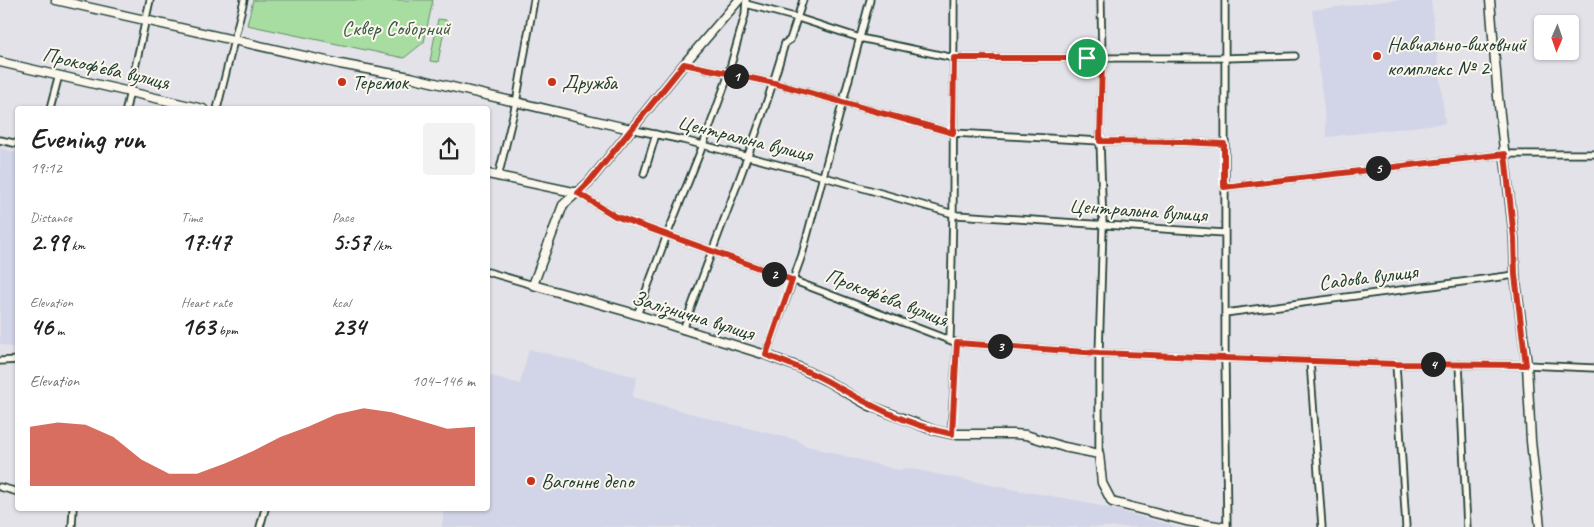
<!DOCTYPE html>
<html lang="en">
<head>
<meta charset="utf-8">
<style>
	:root { --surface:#fff; --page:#f2f2f2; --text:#222; --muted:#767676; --accent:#c8321e }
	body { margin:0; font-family:Caveat,sans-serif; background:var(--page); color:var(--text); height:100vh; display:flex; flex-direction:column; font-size:19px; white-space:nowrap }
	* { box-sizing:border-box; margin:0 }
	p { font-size:16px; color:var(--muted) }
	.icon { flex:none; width:28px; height:28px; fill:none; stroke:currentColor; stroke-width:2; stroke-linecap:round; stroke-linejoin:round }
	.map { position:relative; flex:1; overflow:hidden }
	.details { position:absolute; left:15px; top:106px; width:475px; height:405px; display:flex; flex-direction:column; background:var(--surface); border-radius:5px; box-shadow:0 1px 4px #0004 }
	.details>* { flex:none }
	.needle { width:32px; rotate:182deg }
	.controls { position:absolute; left:1534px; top:15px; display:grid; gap:10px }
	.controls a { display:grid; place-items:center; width:45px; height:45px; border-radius:5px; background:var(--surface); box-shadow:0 1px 4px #0004; font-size:25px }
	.pin { position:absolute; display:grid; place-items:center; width:42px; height:42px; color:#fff; margin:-21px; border:2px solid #fff; border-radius:50%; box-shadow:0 1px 5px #0007 }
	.km { position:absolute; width:25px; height:25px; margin:-12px; border-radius:50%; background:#222; color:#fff; font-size:14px; line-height:25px; text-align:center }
	.round { display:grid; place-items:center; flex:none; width:52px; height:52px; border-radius:5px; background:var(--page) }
	.overview { display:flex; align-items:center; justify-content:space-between; height:85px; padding:0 15px }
	h1 { font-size:28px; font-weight:600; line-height:38px }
	.figures { display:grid; grid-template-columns:repeat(3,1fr); gap:8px; height:85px; padding:5px 15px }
	.figures div { display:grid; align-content:center }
	.figures b { font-size:25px; font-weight:600 }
	.figures small { font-size:14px; font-weight:400 }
	.figures p { font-size:14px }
	.chart { height:140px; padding:10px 15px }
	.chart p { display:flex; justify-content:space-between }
	.chart svg { width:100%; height:90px; margin-top:5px; fill:var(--accent); opacity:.7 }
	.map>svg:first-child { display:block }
	.built { fill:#d2d4e7 }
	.green { fill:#a7dda0; stroke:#638d6a }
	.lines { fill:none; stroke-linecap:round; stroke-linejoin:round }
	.street-casing { stroke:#1f3d34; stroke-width:9 }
	.secondary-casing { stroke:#1f3d34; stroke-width:11 }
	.street { stroke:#fbf7ec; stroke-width:5.5 }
	.secondary { stroke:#fbf7ec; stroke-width:8 }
	.route-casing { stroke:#fff; stroke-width:10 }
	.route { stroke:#c8321e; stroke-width:6 }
	.poi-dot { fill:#c8321e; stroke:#fbf7ec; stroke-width:2 }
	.labels { text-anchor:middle; stroke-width:4; stroke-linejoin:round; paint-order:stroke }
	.park-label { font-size:21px; fill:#3a5d4a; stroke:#fbf7ec }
	.poi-label { font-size:21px; fill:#1f3d34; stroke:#fbf7ec; text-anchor:start }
	.street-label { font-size:21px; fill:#1f3d34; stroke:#fbf7ec }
</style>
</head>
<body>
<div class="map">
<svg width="1594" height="527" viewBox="0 0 1594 527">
	<rect width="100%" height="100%" fill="#e3e2e9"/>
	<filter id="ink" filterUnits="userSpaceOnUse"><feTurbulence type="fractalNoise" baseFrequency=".02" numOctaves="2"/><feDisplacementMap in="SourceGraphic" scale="10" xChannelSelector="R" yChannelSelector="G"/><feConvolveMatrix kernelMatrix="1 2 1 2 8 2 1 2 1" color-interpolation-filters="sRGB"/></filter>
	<g filter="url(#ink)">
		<path class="built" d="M1395,0H1431L1445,123L1327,137L1312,10Z
			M0,148L17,153V349L0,344Z
			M529,349L637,377L632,397L715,420L797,440L803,445L898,470L907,468L1010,489L1081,501L1178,527H442L444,509H488V375L520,384Z"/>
		<path class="green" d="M253,0H433L424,42L404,58L247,25Z
			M438,19L446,20L438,62L430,61Z"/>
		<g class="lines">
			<defs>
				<path id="street" d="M1225,0V358L1227,527
					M746,4L798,18L860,38L954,58H1225L1295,56
					M684,64L774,83L953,133L1100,141L1182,142L1224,144
					M50,109L59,75
					M126,109L150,0
					M217,109L244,0
					M630,129L683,140L807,172L957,215L1224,233
					M0,140L18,144
					M644,174L656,134
					M498,177L516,103L534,0
					M1224,187L1505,154H1594
					M578,193L615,216L792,280L957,343L1099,353L1225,358L1396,364L1527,365L1594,368
					M488,272L533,285
					M1225,313L1515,275
					M637,315L667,235L703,145L726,82L745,15L746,0
					M683,330C717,234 757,141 785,43L790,40L803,0
					M950,339L953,212L954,0
					M766,355L802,255L870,0
					M0,361L18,360
					M1310,361L1322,527
					M1396,364L1406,527
					M1459,364L1467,527
					M951,434L957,343
					M1099,454V353L1103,226L1100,141L1102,58L1101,0
					M0,487L18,492
					M72,527L73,509
					M260,527L265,509"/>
				<path id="secondary" d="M56,0L340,64L410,77L630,129
					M739,0L684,64L589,182L563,205L533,285L625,311L766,355L798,367L827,381L868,405L933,430L951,434H1014L1026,435L1064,447L1099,454L1102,483L1112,502L1186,521L1223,527
					M1490,0L1498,97L1514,238L1515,275L1527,365L1531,441L1540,527
					M0,62L203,109
					M488,174L578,193"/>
			</defs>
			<use href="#street" class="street-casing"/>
			<use href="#secondary" class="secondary-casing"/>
			<use href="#street" class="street"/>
			<use href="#secondary" class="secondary"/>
		</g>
	</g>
	<g class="lines" filter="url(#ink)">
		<defs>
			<path id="route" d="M954,58H1102L1100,141L1182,142L1224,144V187L1505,154L1514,238L1515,275L1526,365L1396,364L1225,358L1099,353L957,343L952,434C906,425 866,403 827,381C807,370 787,363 766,355L792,280L615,216L578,193L589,182L684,64L774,83L953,133Z"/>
		</defs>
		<use href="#route" class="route-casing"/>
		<use href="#route" class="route"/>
	</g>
	<g class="poi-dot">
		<circle cx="1377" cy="56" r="5"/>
		<circle cx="342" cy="82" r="5"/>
		<circle cx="552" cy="82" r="5"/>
		<circle cx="531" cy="481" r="5"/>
	</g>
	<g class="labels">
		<g class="park-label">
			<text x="396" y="35">Сквер Соборний</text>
		</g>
		<g class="poi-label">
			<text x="1387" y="51">Навчально-виховний<tspan x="1387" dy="24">комплекс № 2</tspan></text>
			<text x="352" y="89">Теремок</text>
			<text x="562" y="89">Дружба</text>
			<text x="541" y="488">Вагонне депо</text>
		</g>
		<g class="street-label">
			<text transform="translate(106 68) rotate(13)" y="7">Прокоф'єва вулиця</text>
			<text transform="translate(745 138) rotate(14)" y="7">Центральна вулиця</text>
			<text transform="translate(1138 210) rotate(4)" y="7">Центральна вулиця</text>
			<text transform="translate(1368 277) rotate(-7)" y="7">Садова вулиця</text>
			<text transform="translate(887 297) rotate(21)" y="7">Прокоф'єва вулиця</text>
			<text transform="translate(693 315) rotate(17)" y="7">Залізнична вулиця</text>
		</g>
	</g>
</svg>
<div class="controls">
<a><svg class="needle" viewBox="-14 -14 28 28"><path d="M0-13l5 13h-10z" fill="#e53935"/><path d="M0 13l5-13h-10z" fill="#767676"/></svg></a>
</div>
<div class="pin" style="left:1087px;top:58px;background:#1e9e55"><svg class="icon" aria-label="arrive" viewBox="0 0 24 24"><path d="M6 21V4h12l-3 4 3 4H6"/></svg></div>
<b class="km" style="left:736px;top:76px">1</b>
<b class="km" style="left:774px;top:274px">2</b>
<b class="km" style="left:1000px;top:346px">3</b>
<b class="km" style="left:1433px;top:364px">4</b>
<b class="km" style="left:1378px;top:168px">5</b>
<section class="details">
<div class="overview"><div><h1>Evening run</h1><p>19:12</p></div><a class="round"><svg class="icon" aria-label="share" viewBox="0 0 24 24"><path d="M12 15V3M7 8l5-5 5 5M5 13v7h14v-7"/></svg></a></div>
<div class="figures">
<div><p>Distance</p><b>2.99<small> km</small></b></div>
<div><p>Time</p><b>17:47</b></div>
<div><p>Pace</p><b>5:57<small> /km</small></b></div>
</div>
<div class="figures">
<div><p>Elevation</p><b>46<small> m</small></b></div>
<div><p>Heart rate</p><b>163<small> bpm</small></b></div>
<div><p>kcal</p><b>234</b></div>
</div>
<div class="chart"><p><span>Elevation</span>104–146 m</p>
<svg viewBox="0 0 160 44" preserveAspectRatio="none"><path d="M0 44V15L10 13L20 14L30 20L40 31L50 38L60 38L70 33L80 27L90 20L100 15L110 9L120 6L130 8L140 12L150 16L160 15V44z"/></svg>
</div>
</section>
</div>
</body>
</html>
